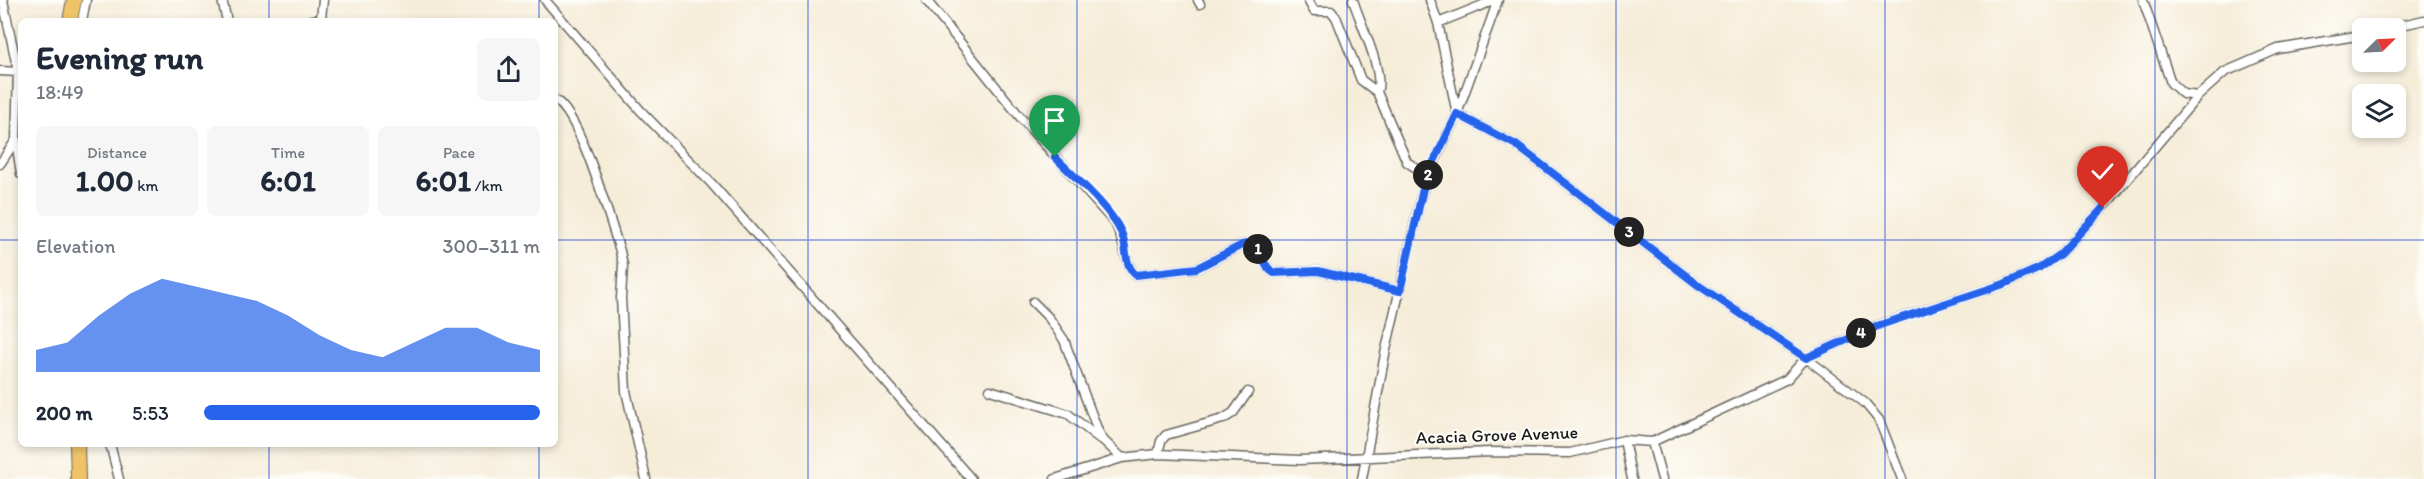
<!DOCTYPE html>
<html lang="en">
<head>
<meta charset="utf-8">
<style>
	:root { --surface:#fff; --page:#f6f6f7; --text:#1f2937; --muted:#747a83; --accent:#2563eb }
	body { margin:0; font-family:Itim,sans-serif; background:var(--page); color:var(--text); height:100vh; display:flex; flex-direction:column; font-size:22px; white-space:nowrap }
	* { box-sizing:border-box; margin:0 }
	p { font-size:20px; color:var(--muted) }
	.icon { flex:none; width:33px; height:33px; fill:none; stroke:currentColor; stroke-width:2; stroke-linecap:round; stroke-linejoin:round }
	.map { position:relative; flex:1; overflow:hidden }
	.drawer { position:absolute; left:18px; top:18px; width:540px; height:429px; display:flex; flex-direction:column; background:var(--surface); border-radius:9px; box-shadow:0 3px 9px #0003 }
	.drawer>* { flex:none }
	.needle { width:39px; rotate:66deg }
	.fabs { position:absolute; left:2352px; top:18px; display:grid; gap:12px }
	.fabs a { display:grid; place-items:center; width:54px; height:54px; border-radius:9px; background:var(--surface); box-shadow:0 3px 9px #0003; font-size:30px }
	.pin { position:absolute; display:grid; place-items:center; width:51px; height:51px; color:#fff; margin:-62px -26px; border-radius:50% 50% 50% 0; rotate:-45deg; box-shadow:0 0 6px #0007 }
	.pin .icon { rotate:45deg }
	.km { position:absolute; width:30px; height:30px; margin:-15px; border-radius:50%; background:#222; color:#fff; font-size:16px; line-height:30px; text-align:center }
	.round { display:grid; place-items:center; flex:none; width:63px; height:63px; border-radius:9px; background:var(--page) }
	.overview { display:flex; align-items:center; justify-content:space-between; height:102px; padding:0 18px }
	h1 { font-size:33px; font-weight:800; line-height:45px }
	.metrics { display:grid; grid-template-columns:repeat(3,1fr); gap:9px; height:102px; padding:6px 18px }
	.metrics div { display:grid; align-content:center; border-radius:9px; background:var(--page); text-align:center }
	.metrics b { font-size:30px; font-weight:800 }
	.metrics small { font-size:16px; font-weight:400 }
	.metrics p { font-size:16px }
	.chart { height:168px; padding:12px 18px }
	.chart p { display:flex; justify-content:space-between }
	.chart svg { width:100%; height:108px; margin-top:6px; fill:var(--accent); opacity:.7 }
	ul { padding:0 18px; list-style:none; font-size:20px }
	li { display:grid; grid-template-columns:96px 72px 1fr; align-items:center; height:45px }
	li i { height:15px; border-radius:8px; background:var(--accent) }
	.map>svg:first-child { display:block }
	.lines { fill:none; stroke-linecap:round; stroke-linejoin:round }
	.street-casing { stroke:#68655e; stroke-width:11 }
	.primary-casing { stroke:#68655e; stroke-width:16 }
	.street { stroke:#fff; stroke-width:8 }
	.primary { stroke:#efc469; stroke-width:14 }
	.route-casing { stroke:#fff; stroke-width:12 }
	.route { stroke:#2563eb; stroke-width:8 }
	.grid { fill:none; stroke:#1d4ed8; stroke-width:1.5; stroke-opacity:0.55 }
	.labels { text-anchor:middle; stroke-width:4.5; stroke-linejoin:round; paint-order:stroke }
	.street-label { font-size:18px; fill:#1c1c1c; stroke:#fdfcf7 }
</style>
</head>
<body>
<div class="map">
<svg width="2424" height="479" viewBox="0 0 2424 479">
	<rect width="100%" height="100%" fill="#fdfcf7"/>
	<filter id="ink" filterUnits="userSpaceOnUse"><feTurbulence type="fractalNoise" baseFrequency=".0167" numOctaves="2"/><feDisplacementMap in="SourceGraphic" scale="12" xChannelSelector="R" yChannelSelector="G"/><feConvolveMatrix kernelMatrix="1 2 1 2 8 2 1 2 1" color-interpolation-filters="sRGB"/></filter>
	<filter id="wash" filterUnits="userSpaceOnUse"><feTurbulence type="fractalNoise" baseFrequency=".008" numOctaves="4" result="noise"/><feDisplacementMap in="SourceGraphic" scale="24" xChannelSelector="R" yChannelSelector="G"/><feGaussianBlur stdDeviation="1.35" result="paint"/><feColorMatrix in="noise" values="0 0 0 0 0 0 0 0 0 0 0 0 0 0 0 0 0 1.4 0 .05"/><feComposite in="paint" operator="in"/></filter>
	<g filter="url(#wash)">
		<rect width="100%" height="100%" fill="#f6edd9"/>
	</g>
	<g filter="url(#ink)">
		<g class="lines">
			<defs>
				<path id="street" d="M3,0L18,72L16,140L21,174
					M222,0L227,21
					M545,0L641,111L712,184L971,479
					M926,0L1021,118L1114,222C1125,237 1124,266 1136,275L1197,268L1242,245L1251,243C1262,251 1262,266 1274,273L1318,271L1400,291
					M1198,0L1200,4
					M1308,0L1314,11H1331L1336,17L1361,80L1377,92L1407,162L1419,170L1428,173
					M1353,0C1359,20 1385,73 1377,92
					M1498,0L1457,114L1516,145L1698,285L1806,358L1865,403L1879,420L1902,479
					M2143,0L2171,83L2183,94L2198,96
					M82,21L86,0
					M308,21L321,18L323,0
					M1438,23L1495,0
					M2389,28L2424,20
					M0,71L18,72
					M555,100C580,112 610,221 620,251L623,265L621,298L626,391L646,479
					M0,164L16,140
					M1033,302L1049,318L1064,340L1098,431L1104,441L1122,458
					M990,390L1068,414L1100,439
					M1624,440L1632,479
					M1652,442L1662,479
					M110,444L119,479
					M1158,454L1161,441L1166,435L1223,419L1233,413L1248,392
					M1055,479L1122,458L1158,454L1300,460L1490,452L1570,453L1624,440L1652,442L1787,379L1806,358L1879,325L2004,284L2040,268L2060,254L2103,208L2198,96L2225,72L2278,49L2362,35
					M1362,479L1385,354L1421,197L1426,180L1457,114L1438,23L1430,0"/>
				<path id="primary" d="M70,21L74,0
					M77,444L78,479"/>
			</defs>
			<use href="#street" class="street-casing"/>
			<use href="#primary" class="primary-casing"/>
			<use href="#street" class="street"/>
			<use href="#primary" class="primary"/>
		</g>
	</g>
	<g class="lines" filter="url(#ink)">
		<defs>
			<path id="route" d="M1055,157C1075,178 1109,206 1121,232C1128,246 1123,265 1136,275L1197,268L1242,245L1251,243C1262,251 1262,266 1274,273L1318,271L1400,291L1425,180L1457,114L1516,145L1698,285L1806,358L1880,325L2004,284L2040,268L2060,254L2103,208"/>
		</defs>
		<use href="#route" class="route-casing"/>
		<use href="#route" class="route"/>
	</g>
	<path class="grid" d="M269,0V21M539,0V21M808,0V479M1077,0V479M1347,0V479M1616,0V479M1885,0V479M2155,0V479M0,240H21M555,240H2424M269,444V479M539,444V479"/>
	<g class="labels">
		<g class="street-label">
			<text transform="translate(1497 435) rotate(-2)" y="6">Acacia Grove Avenue</text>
		</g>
	</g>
</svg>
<div class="fabs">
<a><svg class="needle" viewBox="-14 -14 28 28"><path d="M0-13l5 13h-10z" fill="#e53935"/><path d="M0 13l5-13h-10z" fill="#747a83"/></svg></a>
<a><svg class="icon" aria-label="layers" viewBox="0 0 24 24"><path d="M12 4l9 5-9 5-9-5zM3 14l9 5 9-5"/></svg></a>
</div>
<div class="pin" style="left:1055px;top:157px;background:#1e9e55"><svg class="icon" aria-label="arrive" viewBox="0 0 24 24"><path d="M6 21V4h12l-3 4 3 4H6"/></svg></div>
<div class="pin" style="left:2103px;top:208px;background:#d93025"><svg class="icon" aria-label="check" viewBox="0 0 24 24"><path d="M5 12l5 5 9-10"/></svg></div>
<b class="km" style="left:1258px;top:249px">1</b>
<b class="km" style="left:1428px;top:175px">2</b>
<b class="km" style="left:1629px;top:232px">3</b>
<b class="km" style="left:1861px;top:333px">4</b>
<section class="drawer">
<div class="overview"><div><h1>Evening run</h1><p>18:49</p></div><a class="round"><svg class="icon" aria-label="share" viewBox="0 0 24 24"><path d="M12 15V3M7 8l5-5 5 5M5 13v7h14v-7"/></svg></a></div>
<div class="metrics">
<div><p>Distance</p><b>1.00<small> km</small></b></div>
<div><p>Time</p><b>6:01</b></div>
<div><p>Pace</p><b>6:01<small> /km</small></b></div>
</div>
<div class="chart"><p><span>Elevation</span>300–311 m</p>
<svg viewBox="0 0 160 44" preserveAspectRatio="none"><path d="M0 44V35L10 32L20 21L30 12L40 6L50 9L60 12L70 15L80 21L90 29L100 35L110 38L120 32L130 26L140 26L150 32L160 35V44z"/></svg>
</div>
<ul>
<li><b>200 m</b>5:53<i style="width:100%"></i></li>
</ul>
</section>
</div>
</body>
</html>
